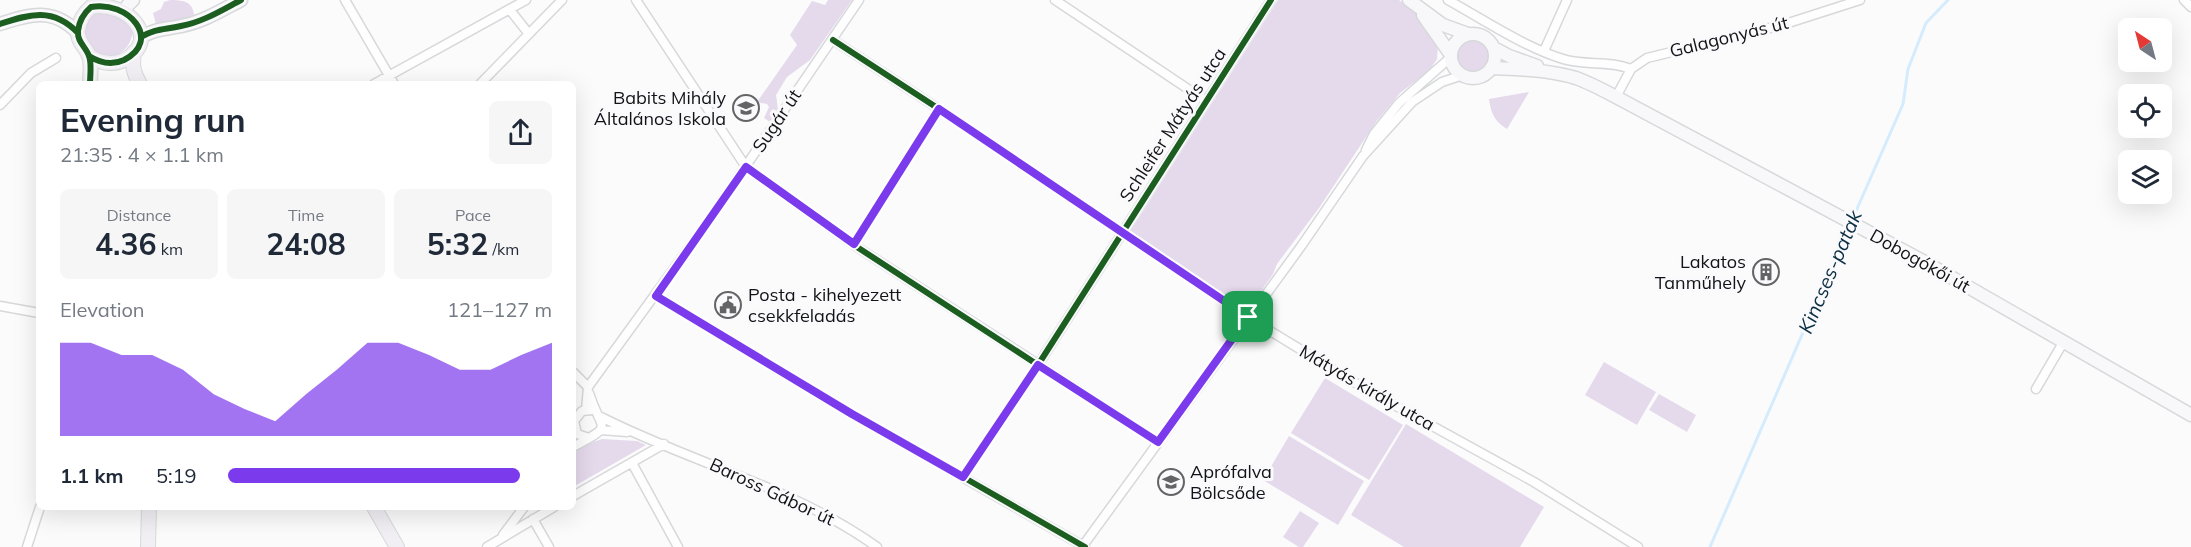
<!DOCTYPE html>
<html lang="en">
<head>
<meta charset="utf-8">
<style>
	:root { --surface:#fff; --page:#f6f6f7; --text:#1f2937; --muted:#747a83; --accent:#7c3aed }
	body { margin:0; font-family:Mulish,sans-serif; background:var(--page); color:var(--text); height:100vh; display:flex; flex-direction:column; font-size:22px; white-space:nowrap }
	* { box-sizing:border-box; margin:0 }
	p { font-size:20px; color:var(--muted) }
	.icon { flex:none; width:33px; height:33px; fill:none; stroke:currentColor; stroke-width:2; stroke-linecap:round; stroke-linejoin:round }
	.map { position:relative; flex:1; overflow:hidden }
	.panel { position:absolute; left:36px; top:81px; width:540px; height:429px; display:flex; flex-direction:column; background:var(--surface); border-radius:9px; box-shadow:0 6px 24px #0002 }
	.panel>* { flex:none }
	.needle { width:39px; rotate:324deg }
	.tools { position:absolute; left:2118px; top:18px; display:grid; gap:12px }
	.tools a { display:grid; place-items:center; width:54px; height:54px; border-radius:9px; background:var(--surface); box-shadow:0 6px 24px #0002; font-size:30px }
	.pin { position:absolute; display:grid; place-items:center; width:51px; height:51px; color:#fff; margin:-26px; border-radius:12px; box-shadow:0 3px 9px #0006 }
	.round { display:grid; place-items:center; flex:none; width:63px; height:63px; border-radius:9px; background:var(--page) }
	.headline { display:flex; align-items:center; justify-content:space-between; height:102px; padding:0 24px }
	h1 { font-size:33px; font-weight:700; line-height:45px }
	.figures { display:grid; grid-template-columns:repeat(3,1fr); gap:9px; height:102px; padding:6px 24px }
	.figures div { display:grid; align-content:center; border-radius:9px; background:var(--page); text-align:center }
	.figures b { font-size:30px; font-weight:700 }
	.figures small { font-size:16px; font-weight:400 }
	.figures p { font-size:16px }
	.chart { height:168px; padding:12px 24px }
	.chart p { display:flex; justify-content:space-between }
	.chart svg { width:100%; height:108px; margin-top:6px; fill:var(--accent); opacity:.7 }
	ul { padding:0 24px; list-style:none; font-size:20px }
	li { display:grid; grid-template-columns:96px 72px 1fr; align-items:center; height:45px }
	li i { height:15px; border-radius:8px; background:var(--accent) }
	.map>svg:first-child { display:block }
	.green { fill:#e5d9ec }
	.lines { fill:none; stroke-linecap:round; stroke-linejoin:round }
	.stream { stroke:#d4ecfd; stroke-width:3 }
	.minor-casing { stroke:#d7d8da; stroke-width:11 }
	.secondary-casing { stroke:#d7d8da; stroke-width:15 }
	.primary-casing { stroke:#d7d8d9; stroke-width:16 }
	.minor { stroke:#fefeff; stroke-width:8 }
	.secondary { stroke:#f8f7f9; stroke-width:12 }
	.primary { stroke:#f1eff4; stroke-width:14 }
	.cycleway-casing { stroke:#fafafd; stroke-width:10 }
	.cycleway { stroke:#1b5e20; stroke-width:6 }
	.route-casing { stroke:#fff; stroke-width:12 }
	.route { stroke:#7c3aed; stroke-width:8 }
	.labels { text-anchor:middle; stroke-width:6; stroke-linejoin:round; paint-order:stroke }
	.street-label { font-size:18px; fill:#121317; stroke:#fafafd }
	.poi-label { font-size:18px; fill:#121317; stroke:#fafafd; text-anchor:end }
	.water-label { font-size:20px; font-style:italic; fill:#0a2e42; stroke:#fafafd }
</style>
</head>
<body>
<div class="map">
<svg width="2191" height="547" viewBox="0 0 2191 547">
	<rect width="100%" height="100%" fill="#fbfbfc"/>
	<path class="green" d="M170,0C182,0 193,1 194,15L175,22L156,24L153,13L161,9L164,2Z
		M828,0H852L810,60L787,77L776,95L778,110L770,122L764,118L769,107L767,104L757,102L797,45L790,35L812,1L825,5Z
		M1278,0H1399L1419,16L1438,45L1437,59L1429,71L1400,93L1376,122L1319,208L1277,264L1273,274L1254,301L1240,304L1215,291L1129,233Z
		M111,6L133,28C132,66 83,65 85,28C85,23 86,18 89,15C95,11 105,9 111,6Z
		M1455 56a18 18 0 1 1 36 0a18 18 0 1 1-36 0Z
		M1529,92L1507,129C1494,121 1491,113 1489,99Z
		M1604,362L1656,392L1637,425L1585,395Z
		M1325,378L1403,425L1369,480L1291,433Z
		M1659,394L1696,415L1687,432L1649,410Z
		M1406,424L1544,507L1520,547H1404L1351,515Z
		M1289,436L1364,481L1338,525L1263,480Z
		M602,439L637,441L646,445L573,487V452L579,447Z
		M1300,511L1319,523L1303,547H1299L1283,537Z"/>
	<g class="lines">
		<path class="stream" d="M1853,218L1903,104L1908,69L1926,23L1948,0
			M1710,547L1850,224"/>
		<defs>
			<path id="minor" d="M345,0L394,84
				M636,0L746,167L857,247L1158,442
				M1055,0L1206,101
				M1448,0C1484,20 1524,47 1563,59C1585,66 1609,60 1631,69
				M2184,0L2191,7
				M510,10L529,34
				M833,40L939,109L1257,323L1367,390L1534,482L1638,547
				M1544,51L1567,0
				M374,84L526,0
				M480,84L562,0
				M1616,97L1631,69L1647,58L1782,25L1860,0
				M0,105L31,73L56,58
				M1366,150L1374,134L1399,103L1451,57
				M854,244L939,109
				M656,296L852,414L1085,547
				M0,306L39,313
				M573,372L588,387
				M2036,389L2064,341
				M586,410L588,387L707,223L859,0
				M601,417C692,463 793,487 877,547
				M601,430L627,432
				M589,438L577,434L574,421L582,411L592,410
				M573,447C616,424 601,432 589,393
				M632,463L678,547
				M963,477L1038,365L1271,0
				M573,496L664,444
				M533,519L549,547
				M503,535L524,507
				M27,547L40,507
				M487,547L554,507
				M1082,547L1302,245L1363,156L1412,102L1442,82L1463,75"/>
			<path id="secondary" d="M1409,0L1443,25L1468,34
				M127,6L133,0
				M1423,15L1451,55
				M0,24C30,14 53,7 78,33
				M1451 56a22 22 0 1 1 44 0a22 22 0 1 1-44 0Z
				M141,37C157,28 164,30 181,26C203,22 222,10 241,0
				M1494,48L1509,56L1537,66
				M1491,68C1520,69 1549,70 1576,78C1590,83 1603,90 1616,97L1923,261L2191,415"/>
			<path id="primary" d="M134,52C132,64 133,73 140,84
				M89,56C100,63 111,66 124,60C163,40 128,0 91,7C84,13 79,22 78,31C77,42 86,47 89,56C92,64 90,76 90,84
				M374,507L397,547
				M148,547L149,507"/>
		</defs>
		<use href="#minor" class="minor-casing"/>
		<use href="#secondary" class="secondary-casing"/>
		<use href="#primary" class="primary-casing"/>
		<use href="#minor" class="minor"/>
		<use href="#secondary" class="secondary"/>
		<use href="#primary" class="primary"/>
		<defs>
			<path id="cycleway" d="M0,24C30,14 53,7 78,33
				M141,37C157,28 164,30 181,26C203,22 222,10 241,0
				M833,40L939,109L1219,298
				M89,56C100,63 111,66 124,60C163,40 128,0 91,7C84,13 79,22 78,31C77,42 86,47 89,56C92,64 90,76 90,84
				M746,167L857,247L1038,365
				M1085,547L963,477L1038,365L1271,0"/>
		</defs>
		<use href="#cycleway" class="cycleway-casing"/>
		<use href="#cycleway" class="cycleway"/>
	</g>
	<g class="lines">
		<defs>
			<path id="route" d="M939,109L1248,317L1158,442L1038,365L963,477L852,414L656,296L746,167L854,244Z"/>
		</defs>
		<use href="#route" class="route-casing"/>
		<use href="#route" class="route"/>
	</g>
	<defs>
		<symbol id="school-ring" viewBox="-11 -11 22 22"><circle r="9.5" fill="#fafafd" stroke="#646467" stroke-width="1.5"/><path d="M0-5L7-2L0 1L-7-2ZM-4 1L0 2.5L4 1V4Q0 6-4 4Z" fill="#646467"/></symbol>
		<symbol id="building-ring" viewBox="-11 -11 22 22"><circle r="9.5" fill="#fafafd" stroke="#646467" stroke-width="1.5"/><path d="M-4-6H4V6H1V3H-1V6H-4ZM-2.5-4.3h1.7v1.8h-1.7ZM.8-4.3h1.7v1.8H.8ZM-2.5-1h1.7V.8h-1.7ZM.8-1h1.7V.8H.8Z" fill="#646467"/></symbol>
		<symbol id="civic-ring" viewBox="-11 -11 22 22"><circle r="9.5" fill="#fafafd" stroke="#646467" stroke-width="1.5"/><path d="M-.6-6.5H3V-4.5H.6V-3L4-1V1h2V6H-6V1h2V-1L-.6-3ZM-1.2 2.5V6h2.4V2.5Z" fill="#646467"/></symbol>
	</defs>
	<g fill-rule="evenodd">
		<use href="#school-ring" x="731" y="93" width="30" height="30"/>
		<use href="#building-ring" x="1751" y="257" width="30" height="30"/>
		<use href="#civic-ring" x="713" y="290" width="30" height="30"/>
		<use href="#school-ring" x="1156" y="467" width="30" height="30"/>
	</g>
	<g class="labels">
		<g class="street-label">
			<text transform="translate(1729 37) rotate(-14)" y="6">Galagonyás út</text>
			<text transform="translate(777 121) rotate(-56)" y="6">Sugár út</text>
			<text transform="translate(1173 125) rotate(-57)" y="6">Schleifer Mátyás utca</text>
			<text transform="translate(1920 261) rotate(29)" y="6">Dobogókői út</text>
			<text transform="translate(1367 388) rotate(30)" y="6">Mátyás király utca</text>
			<text transform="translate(772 492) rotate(25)" y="6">Baross Gábor út</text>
		</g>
		<g class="poi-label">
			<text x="726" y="104">Babits Mihály<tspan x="726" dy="21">Általános Iskola</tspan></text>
			<text x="1746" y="268">Lakatos<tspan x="1746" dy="21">Tanműhely</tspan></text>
			<text x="748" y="301" text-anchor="start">Posta - kihelyezett<tspan x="748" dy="21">csekkfeladás</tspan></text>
			<text x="1190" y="478" text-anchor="start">Aprófalva<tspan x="1190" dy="21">Bölcsőde</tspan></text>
		</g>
		<g class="water-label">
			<text transform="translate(1830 272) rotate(-67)" y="7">Kincses-patak</text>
		</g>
	</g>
</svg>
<div class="tools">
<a><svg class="needle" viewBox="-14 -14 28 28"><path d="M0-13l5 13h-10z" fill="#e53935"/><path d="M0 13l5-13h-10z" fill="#747a83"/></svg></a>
<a><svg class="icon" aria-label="locate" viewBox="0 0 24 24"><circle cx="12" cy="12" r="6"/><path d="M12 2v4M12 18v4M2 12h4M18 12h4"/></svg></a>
<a><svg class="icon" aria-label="layers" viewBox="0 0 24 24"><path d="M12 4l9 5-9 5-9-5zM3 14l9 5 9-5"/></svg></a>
</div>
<div class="pin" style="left:1248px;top:317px;background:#1e9e55"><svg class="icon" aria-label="arrive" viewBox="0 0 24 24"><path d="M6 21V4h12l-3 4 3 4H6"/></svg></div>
<section class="panel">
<div class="headline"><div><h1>Evening run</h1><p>21:35 · 4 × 1.1 km</p></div><a class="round"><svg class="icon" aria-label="share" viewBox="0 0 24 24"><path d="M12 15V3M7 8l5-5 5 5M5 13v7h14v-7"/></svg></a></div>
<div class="figures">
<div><p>Distance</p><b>4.36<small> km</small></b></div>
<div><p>Time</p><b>24:08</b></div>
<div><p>Pace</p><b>5:32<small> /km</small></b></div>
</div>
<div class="chart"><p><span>Elevation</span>121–127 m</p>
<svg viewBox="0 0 160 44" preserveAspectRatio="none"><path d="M0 44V6L10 6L20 11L30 11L40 17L50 27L60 33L70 38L80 27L90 17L100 6L110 6L120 11L130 17L140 17L150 11L160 6V44z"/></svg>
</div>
<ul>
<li><b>1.1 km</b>5:19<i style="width:90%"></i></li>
</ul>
</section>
</div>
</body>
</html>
